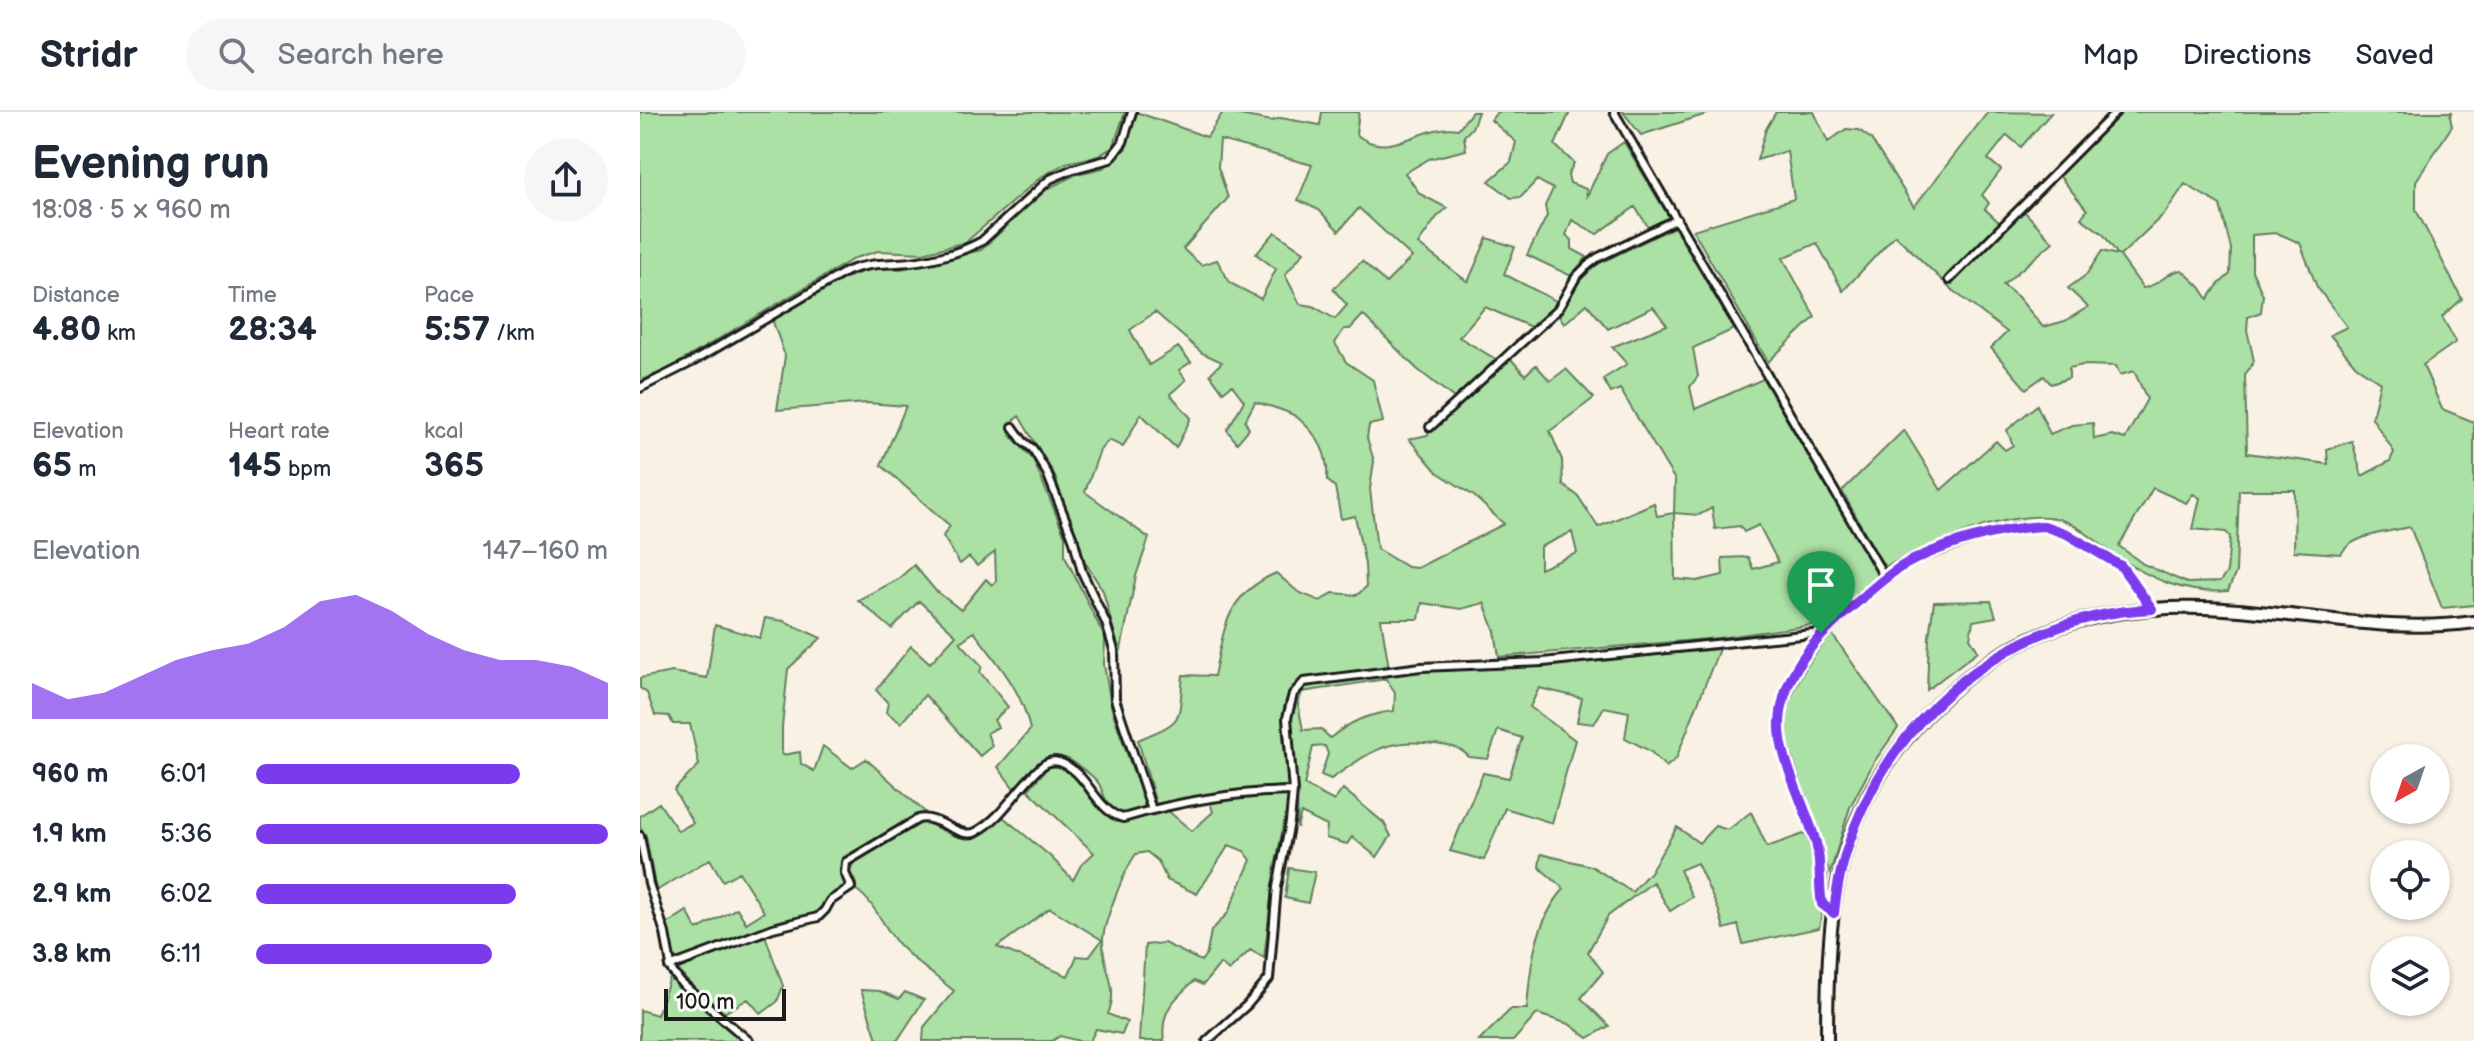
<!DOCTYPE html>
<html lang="en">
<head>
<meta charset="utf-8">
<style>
	:root { --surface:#fff; --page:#f6f6f7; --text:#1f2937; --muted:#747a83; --line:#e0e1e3; --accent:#7c3aed }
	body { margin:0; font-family:"Balsamiq Sans",sans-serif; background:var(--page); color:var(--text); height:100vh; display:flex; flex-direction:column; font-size:30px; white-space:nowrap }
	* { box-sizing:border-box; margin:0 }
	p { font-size:26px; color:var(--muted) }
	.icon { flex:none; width:44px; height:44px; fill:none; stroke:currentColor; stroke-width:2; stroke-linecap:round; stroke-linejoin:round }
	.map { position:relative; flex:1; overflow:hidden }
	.sheet { display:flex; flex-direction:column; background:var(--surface); width:640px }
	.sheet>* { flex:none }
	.needle { width:52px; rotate:220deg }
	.controls { position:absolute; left:1730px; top:632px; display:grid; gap:16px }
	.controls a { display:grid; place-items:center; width:80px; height:80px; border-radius:50%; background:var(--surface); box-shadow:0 2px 6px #0004; font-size:40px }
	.scale { position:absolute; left:24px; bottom:20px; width:122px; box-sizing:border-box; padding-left:8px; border:4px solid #1c1c1c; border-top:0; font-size:22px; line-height:28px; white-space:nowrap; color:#1c1c1c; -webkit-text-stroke:6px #fdfcf7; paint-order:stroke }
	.pin { position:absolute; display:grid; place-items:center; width:68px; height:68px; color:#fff; margin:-82px -34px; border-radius:50% 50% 50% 0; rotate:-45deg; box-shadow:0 0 8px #0007 }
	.pin .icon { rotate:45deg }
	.round { display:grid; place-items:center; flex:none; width:84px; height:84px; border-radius:42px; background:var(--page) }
	.overview { display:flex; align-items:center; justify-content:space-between; height:136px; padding:0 32px }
	h1 { font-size:44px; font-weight:600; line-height:60px }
	.figures { display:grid; grid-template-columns:repeat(3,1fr); gap:12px; height:136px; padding:8px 32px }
	.figures div { display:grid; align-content:center }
	.figures b { font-size:34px; font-weight:600 }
	.figures small { font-size:22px; font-weight:400 }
	.figures p { font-size:22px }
	.chart { height:224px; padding:16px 32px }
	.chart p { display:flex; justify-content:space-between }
	.chart svg { width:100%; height:144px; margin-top:8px; fill:var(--accent); opacity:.7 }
	ul { padding:0 32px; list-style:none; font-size:26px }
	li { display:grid; grid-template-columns:128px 96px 1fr; align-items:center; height:60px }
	li i { height:20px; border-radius:10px; background:var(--accent) }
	header { display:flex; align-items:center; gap:48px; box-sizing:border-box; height:112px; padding:0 40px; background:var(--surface); border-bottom:2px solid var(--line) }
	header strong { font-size:38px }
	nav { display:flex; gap:44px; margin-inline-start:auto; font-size:28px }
	.search { width:560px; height:72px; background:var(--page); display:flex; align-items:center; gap:20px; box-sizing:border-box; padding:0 28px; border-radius:44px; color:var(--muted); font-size:30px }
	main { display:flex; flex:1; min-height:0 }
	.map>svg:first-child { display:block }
	.green { fill:#abe1a4; stroke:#647e60; stroke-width:2; fill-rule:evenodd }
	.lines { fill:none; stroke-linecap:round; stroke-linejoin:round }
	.minor-casing { stroke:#1c1c1c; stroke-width:12 }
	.primary-casing { stroke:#1c1c1c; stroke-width:16 }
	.minor { stroke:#fdfcf7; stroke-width:6 }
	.primary { stroke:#fdfcf7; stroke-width:10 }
	.route-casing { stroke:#fff; stroke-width:16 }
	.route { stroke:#7c3aed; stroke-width:10 }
</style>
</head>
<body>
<header>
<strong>Stridr</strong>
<div class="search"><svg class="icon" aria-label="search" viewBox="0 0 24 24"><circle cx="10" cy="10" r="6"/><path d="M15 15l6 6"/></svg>Search here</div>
<nav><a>Map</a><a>Directions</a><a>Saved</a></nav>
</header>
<main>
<section class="sheet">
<div class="overview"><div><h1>Evening run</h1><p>18:08 · 5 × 960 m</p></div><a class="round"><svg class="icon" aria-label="share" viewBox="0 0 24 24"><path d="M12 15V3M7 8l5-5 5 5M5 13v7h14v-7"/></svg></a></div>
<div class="figures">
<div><p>Distance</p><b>4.80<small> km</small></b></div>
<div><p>Time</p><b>28:34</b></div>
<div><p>Pace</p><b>5:57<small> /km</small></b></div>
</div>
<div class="figures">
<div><p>Elevation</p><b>65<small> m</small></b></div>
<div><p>Heart rate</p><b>145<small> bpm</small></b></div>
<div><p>kcal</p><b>365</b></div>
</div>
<div class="chart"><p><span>Elevation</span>147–160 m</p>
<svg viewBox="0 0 160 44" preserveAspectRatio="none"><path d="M0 44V33L10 38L20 36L30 31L40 26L50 23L60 21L70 16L80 8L90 6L100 11L110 18L120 23L130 26L140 26L150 28L160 33V44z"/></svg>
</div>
<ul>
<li><b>960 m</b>6:01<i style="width:75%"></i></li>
<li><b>1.9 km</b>5:36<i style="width:100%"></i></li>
<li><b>2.9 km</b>6:02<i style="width:74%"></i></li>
<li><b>3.8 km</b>6:11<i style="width:67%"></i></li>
</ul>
</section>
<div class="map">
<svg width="1834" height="929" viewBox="0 0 1834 929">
	<rect width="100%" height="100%" fill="#f9f1e4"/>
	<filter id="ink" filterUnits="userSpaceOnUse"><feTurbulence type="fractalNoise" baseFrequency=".0125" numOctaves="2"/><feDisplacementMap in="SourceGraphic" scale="16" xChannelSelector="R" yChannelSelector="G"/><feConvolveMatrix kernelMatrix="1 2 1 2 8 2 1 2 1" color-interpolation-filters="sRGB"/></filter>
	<g filter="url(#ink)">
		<path class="green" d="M0,0H485L473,35L458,44L426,51L401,65L326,130L283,141L238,139L215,146L26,258L0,269Z
			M496,0L567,25L583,0L632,9L641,6L680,13L682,0H719L716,22C749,51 783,10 818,17L832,0H838L832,16L824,24L826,38L789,47L765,61L780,82L807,96L797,105L778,132L828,170L847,126L875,135L864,162L916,189L913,198L893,216L845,195L819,225L857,248L814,286L777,257L723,203L710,217H704L695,231L706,250L733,268L743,310L729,313L727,326L734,349L730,377L737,437L767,455L777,456L864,412L834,384L797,360L769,327L787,323L871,247L885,263L896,253L910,269L926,257L954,286L910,319L922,348L923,373L938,384L958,415L1014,391L1017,404L1034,401L1035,368L980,277L971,281L963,267L987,252L972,235L1027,213L1013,195L968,217L947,192L924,212L919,204L941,167L956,153L1034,115L1094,217L1053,236L1058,264L1050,275L1055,297L1123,267L1239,464L1190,505L1173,513L1078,526L859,545L855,519L844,491L821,497L782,491L779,507H741L749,556L669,565C628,578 646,641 649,674L616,676L516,692L498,628C545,608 538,612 543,563L574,564C585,515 585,484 636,461L658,480L680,489L693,481L717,483L726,475L725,452L715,404L701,407L695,375L687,368C689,342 678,323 658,306C647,298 628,294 615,290L605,309L609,317L597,331L587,318L604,289L592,273L583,280L570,262L582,250L562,241L515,200L490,218L509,253L538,235L551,250L539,258L546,268L530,282L551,306L536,336L501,302L483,335L469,328L460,338L445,380L509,426L496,464L480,542L463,479L445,450L415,365L379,304L368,314L371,324L393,347L425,424V444L465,526L464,553L472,598L505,694C496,698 486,704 475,699C466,695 464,681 459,672C455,665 447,660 440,655C407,629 397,653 375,678L358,655L390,618C383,579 357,550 334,520L320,530L342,554L340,560L368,595L354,608L358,615L347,621L352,634L340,644L285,583L261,611L246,600L248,591L236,578L271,534L290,551L316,523L279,489L252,517L218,488L257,468L274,453L295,478L321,498L346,467L352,473L356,469L355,440L337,454L329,445L320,452L303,424L310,414L241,353L266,294L227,291L137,298L145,244L132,207L203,167L233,156L261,157L341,138L407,77L437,62L463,56L476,47L486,36ZM580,28L672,53L658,88L679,98L699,119L719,96L772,145L746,171L722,149L693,177L707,193L695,207L673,194L660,192L645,163L664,140L635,120L616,142L636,157L621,187L590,171L577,148L561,153L543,137L588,86L578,55ZM1072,396L1075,417L1100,414L1104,420L1119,413L1138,450L1113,457L1108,445L1082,446L1083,463L1057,469L1035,467L1034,401L1059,403ZM932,420L937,441L900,457V435Z
			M857,0H930L915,33L934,51L928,63L930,71L946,77L947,84L967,42L984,30L1029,105L1009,116L995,95L957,122L932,108L926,123L932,128V137L947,145L931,164L887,143L907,104L905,94L913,77L897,68L881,85L871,86L849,69L871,50L876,30L851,8Z
			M983,0H1073L1001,23Z
			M1136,0H1174L1188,30L1206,17L1219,18L1231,27L1274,95L1348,0L1411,1L1381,35L1367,23L1348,47L1361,58L1342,83L1349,91L1345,97L1361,112L1303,169L1255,123L1203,179L1177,131L1143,146L1175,205L1128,250L1053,118L1154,87L1147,39L1117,48L1126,17Z
			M1480,0H1812L1810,5L1812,14L1776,69V98L1822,187L1802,205L1816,230L1783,253L1802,297L1834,310V493L1802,496L1770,415C1750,420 1712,422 1701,442L1654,439L1655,378H1599L1596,460L1588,479C1546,483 1510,467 1475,443C1454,429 1434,406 1407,405C1354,402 1292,434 1244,455L1202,379L1264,318L1301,378L1356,329L1365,338L1373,333L1367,318L1397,293L1410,322L1432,313L1453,311L1454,327L1472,323L1485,327L1507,287L1494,259L1480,263L1476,254L1443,253L1429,256V266L1411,272L1404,264L1386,277L1351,236L1367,220L1307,174L1383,98L1413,130L1363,173L1378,185L1403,215L1425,209L1448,195L1428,176L1446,163L1462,139L1478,143L1463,122L1441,106L1447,98L1418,62ZM1545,72L1580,93L1591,137L1590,162L1578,173L1568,187L1560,175L1542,158C1527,159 1519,174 1503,176L1480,144L1525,101ZM1637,121L1660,131L1677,175L1707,215L1690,223L1716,254L1740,270L1732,306L1754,340L1750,349L1722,364L1712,329L1687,337L1688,352L1607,341L1605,263L1614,249L1607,218L1608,205L1621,200L1623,183L1612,159V123ZM1513,376L1546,391L1553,382L1560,386L1553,417L1586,420L1590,425L1587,460L1580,470L1547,471L1503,452L1479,434Z
			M1351,489L1356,505L1333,509L1330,526L1338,539L1287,578L1289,524L1294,490Z
			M125,506L144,509L181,526L148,557L142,615V643L160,640L161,652L174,659L183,634L212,656L226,647L285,700L203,748L201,758L208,775L187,787L179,801L143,808L34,849L27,812L47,799L57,818L97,796L106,811L124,800L99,760L83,769L70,747L16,779L6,724L0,715V704L19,691L38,719L53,711L34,678L59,653L50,612H33L29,604L15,603L7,581L0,576V566L32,560L67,566L75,513L120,526Z
			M1192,522L1258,616L1234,650L1210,695L1190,761C1179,729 1142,642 1145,614C1149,577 1168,548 1192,522Z
			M1079,537L1036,647L1026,655L1010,639L985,626L989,600L964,595L954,612L937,610L942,586L899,576L890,595L935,628L912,711L865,696L844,748L810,739L843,661L869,666L882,626L858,618L848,647L829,645C819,634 809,634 795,632C746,625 729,641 691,667L681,663L688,642L685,634L673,635L664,673L694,689L703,677L744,711L751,724L737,745L712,725L707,732L686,726L687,714L661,701L657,716C657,704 658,691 657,679C655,654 641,601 657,580C662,574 672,572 679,569L790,558L898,554ZM746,567L755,581L754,599C728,602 711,609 690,626L681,617L663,618L658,592L662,580Z
			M419,654L445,673L463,700L472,707L484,710L527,698L552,719L573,700L570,690L610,683L650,682L635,755L624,846L610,838L589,859L580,852L563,873L554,869C534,887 520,899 524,929H499L505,833L524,831L561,849L567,841L571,819L588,801L611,748L604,739L589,733L557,782L527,768L518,749L507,740L496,742C485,757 463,811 463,829C462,858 480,872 468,902L487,910L482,922L456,917L450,929H439L420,924L412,929H283L284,915L314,879C296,864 275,850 259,833C244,816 234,789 215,777L216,771L210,760L213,751L270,714L286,710C328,731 324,734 363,705L410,744L433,768L441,753L454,741L388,678L408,655ZM410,796L462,828L449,845L437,844L428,864L357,835Z
			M1111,700L1127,735L1166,721L1177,762L1175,788L1182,801L1179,816L1103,832L1098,813L1084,817L1079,799L1057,751L1040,758L1052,785L1030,799L1013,770L968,804L948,840L963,860L941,886L969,914L948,926L929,912L897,902L873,929H839L871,897H887C890,854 895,810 924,777L899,755L901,742L951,754L992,780L1010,760L1037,715L1059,731L1075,714L1088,718Z
			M649,756L675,760L668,791L645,786Z
			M125,823L143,874L137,890L121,902L108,887L84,901L47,869L38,857Z
			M30,866L100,926L99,929H0V898L17,903Z
			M221,878L240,879L259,887L265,880L284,888L257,929L237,927Z"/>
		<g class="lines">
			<defs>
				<path id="minor" d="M974,0L1245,466
					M1309,168L1476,0
					M0,276L52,250L207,159C225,152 239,152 257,151C284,150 319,142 342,129L410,67L433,57L470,47L483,30L492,0
					M373,315L383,329L393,337L407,361L434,429L442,460L466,511L474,538L475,587L512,698
					M790,315L918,197L936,165L946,155L957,146L1037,107
					M0,724L9,772L25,821L32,859L41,871L109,929
					M1193,800L1184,795L1180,787L1182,764L1176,732L1140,625L1142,593L1147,577L1154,560L1181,521L1259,456L1278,446L1344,423L1376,415L1404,414L1427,422L1481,454L1512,497
					M29,855L133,816L178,805L185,798L190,789L211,775L205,761L206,750L278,707C297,702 321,728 336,720C364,705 378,674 402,654C407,650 413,648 419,650C448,659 455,699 483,706C541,689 594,680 653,679
					M567,929L607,893L629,867L637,775L650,710L653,679L647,606L653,582L664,570L781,555L903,550L1181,521"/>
				<path id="primary" d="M1187,929C1187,855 1188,772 1219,703C1234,668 1257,636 1282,608C1360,522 1449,493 1563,496C1653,498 1744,523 1834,510"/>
			</defs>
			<use href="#minor" class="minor-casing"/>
			<use href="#primary" class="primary-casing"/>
			<use href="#minor" class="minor"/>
			<use href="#primary" class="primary"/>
		</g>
	</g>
	<g class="lines" filter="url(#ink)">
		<defs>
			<path id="route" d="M1404,414L1427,422L1481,454L1512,497C1349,503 1210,640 1194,801L1182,792C1178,772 1182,752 1176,731C1166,694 1138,646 1140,610C1143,555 1183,519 1221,487C1233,476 1246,465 1259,456C1297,433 1360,416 1404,414Z"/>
		</defs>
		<use href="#route" class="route-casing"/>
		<use href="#route" class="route"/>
	</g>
</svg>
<div class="controls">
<a><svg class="needle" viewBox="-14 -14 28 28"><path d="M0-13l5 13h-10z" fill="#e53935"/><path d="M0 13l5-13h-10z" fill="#747a83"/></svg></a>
<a><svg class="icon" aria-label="locate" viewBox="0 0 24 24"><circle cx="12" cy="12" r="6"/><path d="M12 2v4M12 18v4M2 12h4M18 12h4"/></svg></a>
<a><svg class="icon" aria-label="layers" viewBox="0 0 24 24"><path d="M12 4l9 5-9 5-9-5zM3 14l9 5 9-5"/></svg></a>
</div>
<div class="scale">100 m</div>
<div class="pin" style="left:1181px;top:521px;background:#1e9e55"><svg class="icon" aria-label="arrive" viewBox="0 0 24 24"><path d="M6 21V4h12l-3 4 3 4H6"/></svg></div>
</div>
</main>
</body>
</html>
